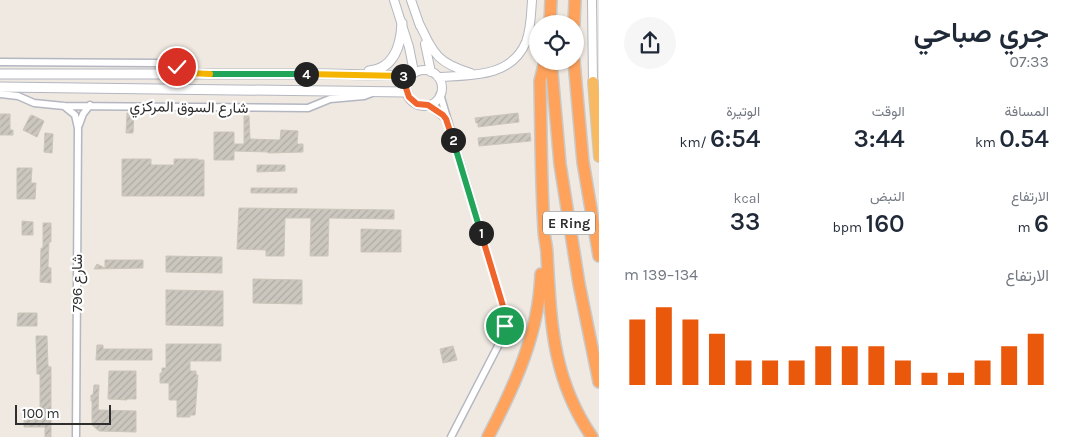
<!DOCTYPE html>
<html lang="ar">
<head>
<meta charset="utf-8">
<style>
	:root { --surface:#fff; --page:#f6f6f7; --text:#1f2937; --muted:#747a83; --accent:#ea580c }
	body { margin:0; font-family:Karla,Vazirmatn,sans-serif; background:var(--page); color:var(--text); direction:rtl; height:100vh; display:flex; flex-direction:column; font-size:19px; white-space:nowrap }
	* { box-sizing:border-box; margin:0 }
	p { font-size:16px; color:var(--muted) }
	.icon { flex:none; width:28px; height:28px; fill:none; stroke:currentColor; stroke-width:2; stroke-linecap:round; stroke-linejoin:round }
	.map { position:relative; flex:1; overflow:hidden; direction:ltr }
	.details { display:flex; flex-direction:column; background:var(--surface); width:475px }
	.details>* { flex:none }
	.buttons { position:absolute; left:529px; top:15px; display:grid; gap:10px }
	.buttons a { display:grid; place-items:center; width:55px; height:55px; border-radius:50%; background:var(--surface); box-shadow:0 1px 4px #0004; font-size:25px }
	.scale { position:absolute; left:15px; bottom:12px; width:96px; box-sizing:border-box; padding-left:5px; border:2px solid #2e2e2e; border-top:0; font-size:14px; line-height:18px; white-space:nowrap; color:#2e2e2e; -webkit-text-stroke:4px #fff; paint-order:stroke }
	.pin { position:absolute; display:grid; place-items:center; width:42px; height:42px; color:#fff; margin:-21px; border:2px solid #fff; border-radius:50%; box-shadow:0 1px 5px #0007 }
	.km { position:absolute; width:25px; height:25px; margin:-12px; border-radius:50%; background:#222; color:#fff; font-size:14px; line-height:25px; text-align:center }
	.round { display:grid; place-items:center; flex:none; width:52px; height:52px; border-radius:26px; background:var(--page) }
	.overview { display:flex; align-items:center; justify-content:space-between; height:85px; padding:0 25px }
	h1 { font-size:28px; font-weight:600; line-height:38px }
	.metrics { display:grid; grid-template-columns:repeat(3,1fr); gap:8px; height:85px; padding:5px 25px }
	.metrics div { display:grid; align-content:center }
	.metrics b { font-size:25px; font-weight:600 }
	.metrics small { font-size:14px; font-weight:400 }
	.metrics p { font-size:14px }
	.chart { height:140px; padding:10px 25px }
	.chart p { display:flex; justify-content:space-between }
	.chart svg { width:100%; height:90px; margin-top:5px; stroke:var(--accent); stroke-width:6 }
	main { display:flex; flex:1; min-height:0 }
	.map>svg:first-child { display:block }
	.building { fill:url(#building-hatch); stroke:#cbc5ba }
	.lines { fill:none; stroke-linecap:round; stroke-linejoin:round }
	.minor-casing { stroke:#b4b7c1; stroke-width:9 }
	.tertiary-casing { stroke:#b4b7c1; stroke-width:10 }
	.secondary-casing { stroke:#b4b7c1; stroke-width:11 }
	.trunk-casing { stroke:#c9c9c9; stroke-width:12 }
	.motorway-casing { stroke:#c9c9c9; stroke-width:14 }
	.minor { stroke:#fff; stroke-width:6 }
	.tertiary { stroke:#fff; stroke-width:8 }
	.secondary { stroke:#fff; stroke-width:9 }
	.trunk { stroke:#f8ba60; stroke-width:10 }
	.motorway { stroke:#ffa35c; stroke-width:11 }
	.split-1-casing { stroke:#fff; stroke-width:10 }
	.split-2-casing { stroke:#fff; stroke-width:10 }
	.split-3-casing { stroke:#fff; stroke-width:10 }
	.split-4-casing { stroke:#fff; stroke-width:10 }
	.split-5-casing { stroke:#fff; stroke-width:10 }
	.split-6-casing { stroke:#fff; stroke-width:10 }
	.split-1 { stroke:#f0652b; stroke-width:6 }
	.split-2 { stroke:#22a559; stroke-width:6 }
	.split-3 { stroke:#f0652b; stroke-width:6 }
	.split-4 { stroke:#f5b400; stroke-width:6 }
	.split-5 { stroke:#22a559; stroke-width:6 }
	.split-6 { stroke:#f5b400; stroke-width:6 }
	.labels { text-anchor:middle; stroke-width:4.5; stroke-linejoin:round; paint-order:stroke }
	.shield { fill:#fff; stroke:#6d6d6d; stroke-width:1 }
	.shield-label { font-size:14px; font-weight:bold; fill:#2e2e2e }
	.street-label { font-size:15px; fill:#2e2e2e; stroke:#fff }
</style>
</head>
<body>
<main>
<section class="details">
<div class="overview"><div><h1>جري صباحي</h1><p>07:33</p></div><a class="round"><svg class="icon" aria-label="share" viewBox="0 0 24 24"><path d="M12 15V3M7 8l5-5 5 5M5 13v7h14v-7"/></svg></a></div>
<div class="metrics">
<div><p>المسافة</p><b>0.54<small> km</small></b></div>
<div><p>الوقت</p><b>3:44</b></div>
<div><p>الوتيرة</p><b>6:54<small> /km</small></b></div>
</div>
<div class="metrics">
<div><p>الارتفاع</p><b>6<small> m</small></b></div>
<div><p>النبض</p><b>160<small> bpm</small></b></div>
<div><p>kcal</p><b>33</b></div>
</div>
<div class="chart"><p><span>الارتفاع</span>134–139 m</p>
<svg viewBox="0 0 160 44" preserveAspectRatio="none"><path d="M5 44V12M15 44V6M25 44V12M35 44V19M45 44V32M55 44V32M65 44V32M75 44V25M85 44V25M95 44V25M105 44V32M115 44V38M125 44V38M135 44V32M145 44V25M155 44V19"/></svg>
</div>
</section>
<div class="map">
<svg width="599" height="437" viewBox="0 0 599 437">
	<defs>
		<pattern id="building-hatch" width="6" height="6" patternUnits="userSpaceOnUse" patternTransform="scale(1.25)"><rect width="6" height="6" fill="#cbc7bf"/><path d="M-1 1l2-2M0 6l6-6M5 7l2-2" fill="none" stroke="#afaba4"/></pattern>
	</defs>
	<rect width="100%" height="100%" fill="#efe9e1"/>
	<path class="building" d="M127,113H134L133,133H126Z
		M518,113L519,122L478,127V123H476L475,118Z
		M0,114H10V130H13V135H0Z
		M32,115L44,121L37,137L23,130L30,116Z
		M244,116H249L250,139L280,140L281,130L298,131L297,144H303V152L268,153V152L234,151V160H214V132H234V144H244Z
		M45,133L53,134L52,153L44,152Z
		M530,133L531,141L479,146L478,138Z
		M122,159H151V165H174V159H198V160H204V196H122Z
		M257,165H285V171L257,172Z
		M17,168H32L31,183H36L35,199H17Z
		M251,188H297V193H251Z
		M239,208L394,210V219L329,218L328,256H310L311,218H285L284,256H266V250L237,249Z
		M22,221L33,222V235H22Z
		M43,223H51V242H49L48,267L51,268V283L40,282L41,248H43Z
		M361,229L401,230V252H361Z
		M166,256L222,257V273L166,272Z
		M105,260H143V268L94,269L97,264L105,268Z
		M253,279L302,280V304L253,303Z
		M166,290L223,291V326L166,325Z
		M18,313H37V326H17Z
		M36,336H47L48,366L51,367V437H45V427H24V418H40V374H37Z
		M166,344H221V361H190V371H196V375H198L195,415H190V417H177V400H169V383H160V373H162V368H166Z
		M97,345H103V349H152V360H96Z
		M453,346L457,360L443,363L440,349Z
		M109,371H136V399H127V400L108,399Z
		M94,385H99L98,410L136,411V432L99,431L92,425V401H91V395H93Z"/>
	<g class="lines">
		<defs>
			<path id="minor" d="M0,62L155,63L170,65L189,73
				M0,94L18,96L34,103L64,106L308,108L330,99L364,96L372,93
				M440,94L503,306C507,320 504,332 498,346L451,437
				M428,105L446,119
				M64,106L75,115L78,128L76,437
				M79,125L83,114L90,105"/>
			<path id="tertiary" d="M394,0L409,47L414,72
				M411,0L420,26
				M592,0L593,82
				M419,23C434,54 437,63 471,73
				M425,44L431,72
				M406 88a18 18 0 1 1 36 0a18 18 0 1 1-36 0Z
				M438,77C470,75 511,78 526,42C531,29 531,14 532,0"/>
			<path id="secondary" d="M369,71C394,69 401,45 402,23
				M0,74H329L410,76
				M0,87L407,92"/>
			<path id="trunk" d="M593,82L599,157"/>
			<path id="motorway" d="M550,24L551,0
				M574,24L575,0
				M545,61L540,81C541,130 541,180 544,229C544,238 547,246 547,255C551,324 552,378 592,437
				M551,61L560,164L579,284L599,382
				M574,61L583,162L599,256
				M488,437C515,385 539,333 541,274"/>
		</defs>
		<use href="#minor" class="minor-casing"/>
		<use href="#tertiary" class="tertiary-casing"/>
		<use href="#secondary" class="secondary-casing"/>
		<use href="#trunk" class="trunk-casing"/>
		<use href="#motorway" class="motorway-casing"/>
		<use href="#minor" class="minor"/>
		<use href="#tertiary" class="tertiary"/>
		<use href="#secondary" class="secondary"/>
		<use href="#trunk" class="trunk"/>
		<use href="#motorway" class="motorway"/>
	</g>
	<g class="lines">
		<defs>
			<path id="split-1" d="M481,233L503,306L505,326"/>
			<path id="split-2" d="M453,140L481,233"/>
			<path id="split-3" d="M403,76H410L406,88L409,97L417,104L428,105L443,115L446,119L453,140"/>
			<path id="split-4" d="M306,74L403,76"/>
			<path id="split-5" d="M210,74H306"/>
			<path id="split-6" d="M177,67L190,73L210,74"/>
		</defs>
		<use href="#split-1" class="split-1-casing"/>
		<use href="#split-2" class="split-2-casing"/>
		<use href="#split-3" class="split-3-casing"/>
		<use href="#split-4" class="split-4-casing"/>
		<use href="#split-5" class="split-5-casing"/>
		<use href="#split-6" class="split-6-casing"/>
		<use href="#split-1" class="split-1"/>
		<use href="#split-2" class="split-2"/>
		<use href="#split-3" class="split-3"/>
		<use href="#split-4" class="split-4"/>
		<use href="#split-5" class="split-5"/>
		<use href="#split-6" class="split-6"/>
	</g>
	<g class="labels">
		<rect class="shield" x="543" y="211.5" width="52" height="23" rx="4"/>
		<g class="shield-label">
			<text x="569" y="228">E Ring</text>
		</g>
		<g class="street-label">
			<text transform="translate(189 107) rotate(1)" y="5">شارع السوق المركزي</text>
			<text transform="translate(77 283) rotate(-90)" y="5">شارع 796</text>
		</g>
	</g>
</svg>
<div class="buttons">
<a><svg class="icon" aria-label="locate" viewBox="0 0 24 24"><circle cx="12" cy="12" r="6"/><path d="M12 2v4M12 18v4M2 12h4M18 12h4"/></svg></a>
</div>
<div class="scale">100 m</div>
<div class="pin" style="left:505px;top:326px;background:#1e9e55"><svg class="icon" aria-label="arrive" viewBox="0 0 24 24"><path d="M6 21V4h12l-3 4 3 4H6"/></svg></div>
<div class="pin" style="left:177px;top:67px;background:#d93025"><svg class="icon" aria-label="check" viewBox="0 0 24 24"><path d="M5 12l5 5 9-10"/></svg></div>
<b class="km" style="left:481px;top:233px">1</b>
<b class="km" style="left:453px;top:140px">2</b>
<b class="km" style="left:403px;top:76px">3</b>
<b class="km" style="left:306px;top:74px">4</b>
</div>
</main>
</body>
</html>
